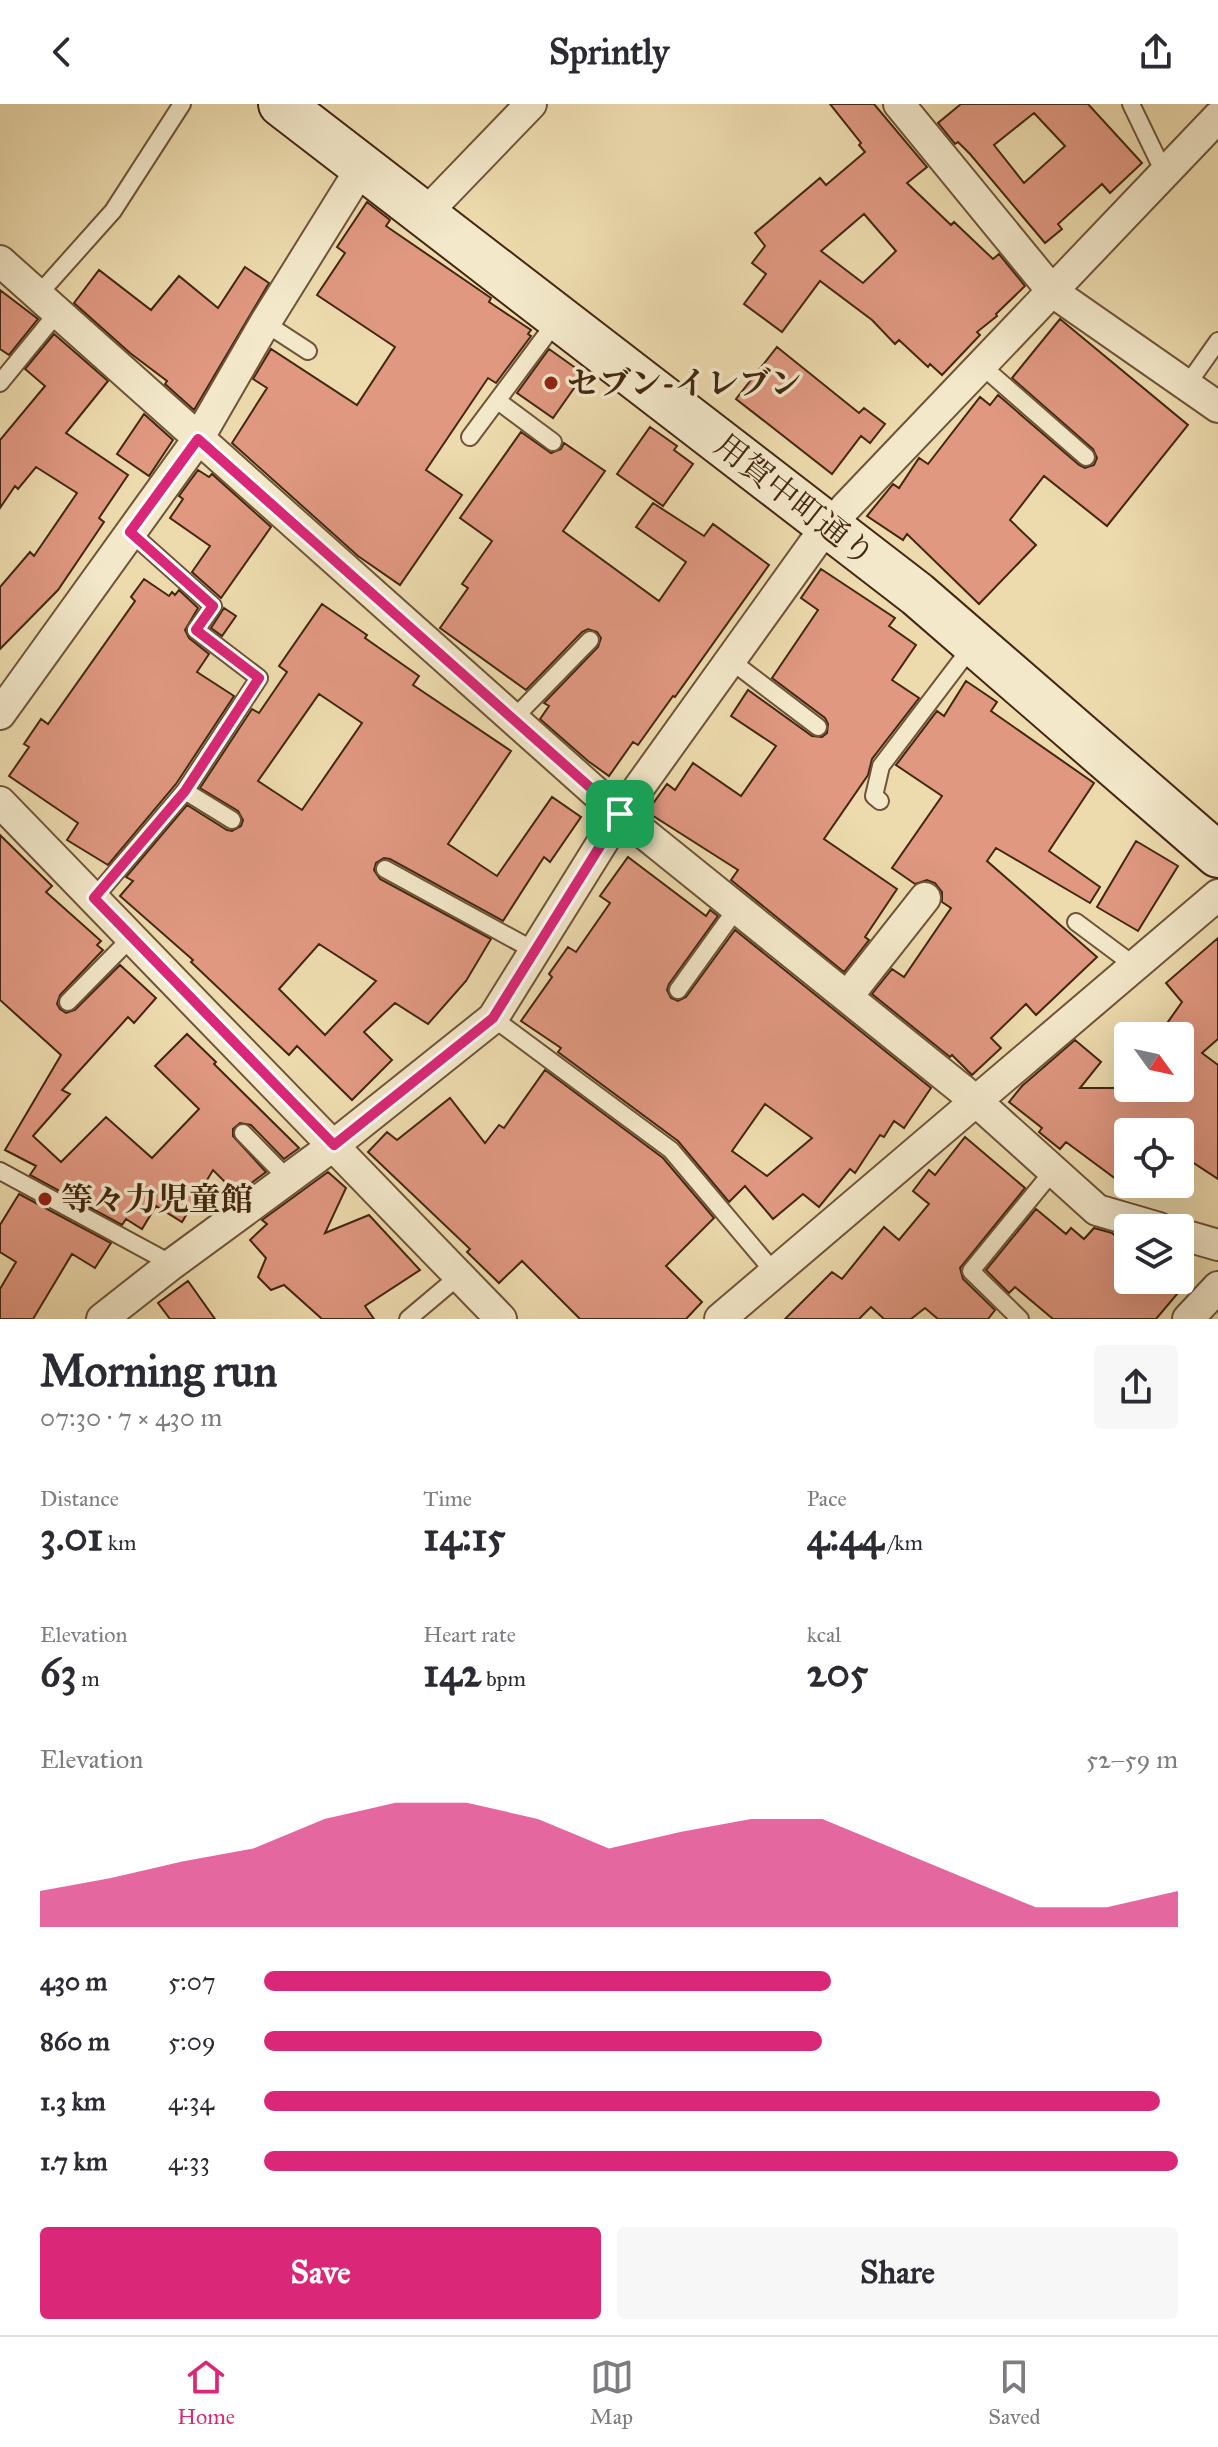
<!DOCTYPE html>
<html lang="en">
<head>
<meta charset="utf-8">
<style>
	:root { --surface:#fff; --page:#f7f7f7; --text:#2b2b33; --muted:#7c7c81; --line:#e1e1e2; --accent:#db2777 }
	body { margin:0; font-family:"IM FELL Great Primer","Noto Serif JP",serif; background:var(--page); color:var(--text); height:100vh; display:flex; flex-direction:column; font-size:30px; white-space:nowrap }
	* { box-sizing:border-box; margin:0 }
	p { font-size:26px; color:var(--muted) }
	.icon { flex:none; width:44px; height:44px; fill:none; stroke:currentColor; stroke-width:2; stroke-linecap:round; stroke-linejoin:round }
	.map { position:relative; height:1215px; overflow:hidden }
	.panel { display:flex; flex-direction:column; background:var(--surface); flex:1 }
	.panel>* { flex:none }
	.needle { width:52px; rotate:123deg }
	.fabs { position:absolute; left:1114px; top:918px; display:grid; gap:16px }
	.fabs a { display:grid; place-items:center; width:80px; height:80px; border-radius:8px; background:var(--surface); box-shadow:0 8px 32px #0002; font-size:40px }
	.pin { position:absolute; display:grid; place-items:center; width:68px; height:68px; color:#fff; margin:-34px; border-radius:16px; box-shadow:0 4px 12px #0006 }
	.round { display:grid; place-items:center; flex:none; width:84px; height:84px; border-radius:8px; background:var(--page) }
	.overview { display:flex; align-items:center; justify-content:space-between; height:136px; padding:0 40px }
	h1 { font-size:44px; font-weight:700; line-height:60px }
	.metrics { display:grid; grid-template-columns:repeat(3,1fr); gap:12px; height:136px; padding:8px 40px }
	.metrics div { display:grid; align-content:center }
	.metrics b { font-size:40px; font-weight:700 }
	.metrics small { font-size:22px; font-weight:400 }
	.metrics p { font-size:22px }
	.chart { height:224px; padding:16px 40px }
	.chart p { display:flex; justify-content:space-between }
	.chart svg { width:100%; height:144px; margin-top:8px; fill:var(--accent); opacity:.7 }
	.action { display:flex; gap:16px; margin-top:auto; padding:16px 40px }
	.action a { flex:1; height:92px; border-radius:8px; background:var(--accent); color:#fff; font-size:32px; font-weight:700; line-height:92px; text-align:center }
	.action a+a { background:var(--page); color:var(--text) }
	ul { padding:0 40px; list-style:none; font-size:26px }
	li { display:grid; grid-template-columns:128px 96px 1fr; align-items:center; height:60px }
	li i { height:20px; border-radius:10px; background:var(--accent) }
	header { display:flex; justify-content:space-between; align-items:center; height:104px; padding:0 40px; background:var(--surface); font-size:36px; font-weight:700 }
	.dock { display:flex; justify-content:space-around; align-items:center; height:112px; border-top:2px solid var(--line); background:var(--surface); font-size:22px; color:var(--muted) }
	.dock a { display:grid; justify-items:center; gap:4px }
	.dock .selected { color:var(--accent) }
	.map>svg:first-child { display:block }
	.building { fill:#e09881; stroke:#432711; stroke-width:2; fill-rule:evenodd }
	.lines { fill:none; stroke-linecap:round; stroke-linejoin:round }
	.lane-casing { stroke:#6e5438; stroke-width:20 }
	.street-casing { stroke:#6e5438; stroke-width:34 }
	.secondary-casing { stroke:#432711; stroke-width:48 }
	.lane { stroke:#f3e8ca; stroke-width:16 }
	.street { stroke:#f3e8ca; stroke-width:30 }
	.secondary { stroke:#f3e8ca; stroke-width:44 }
	.route-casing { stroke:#fff; stroke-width:16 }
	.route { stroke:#db2777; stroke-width:10 }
	.poi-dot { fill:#8f2418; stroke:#f3e8ca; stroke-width:3 }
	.labels { text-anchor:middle; stroke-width:7; stroke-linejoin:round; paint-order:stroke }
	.poi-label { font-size:32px; font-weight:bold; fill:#432711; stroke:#f3e8ca; text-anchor:start }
	.street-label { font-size:32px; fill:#432711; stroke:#f3e8ca }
</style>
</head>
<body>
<header><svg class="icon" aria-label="back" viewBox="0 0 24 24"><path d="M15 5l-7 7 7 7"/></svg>Sprintly<svg class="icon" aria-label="share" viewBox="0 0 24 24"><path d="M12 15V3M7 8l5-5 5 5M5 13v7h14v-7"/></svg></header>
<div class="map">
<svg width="1218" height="1215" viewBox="0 0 1218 1215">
	<rect width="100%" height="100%" fill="#eddbae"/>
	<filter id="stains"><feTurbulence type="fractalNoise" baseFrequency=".0025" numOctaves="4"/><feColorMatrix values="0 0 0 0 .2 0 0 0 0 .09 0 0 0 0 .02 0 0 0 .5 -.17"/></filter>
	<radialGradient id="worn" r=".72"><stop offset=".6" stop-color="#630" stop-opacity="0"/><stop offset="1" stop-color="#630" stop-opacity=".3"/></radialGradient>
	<path class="building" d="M830,0H874L927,63L907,79L951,121L954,118L993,155L999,150L1025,182L996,210L997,212L977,228L980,231L942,271L930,260L928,263L899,236L895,240L872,216L820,177L782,228L744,200L766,170L752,159L765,142L755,129L820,74L826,81L865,48L859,41L861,39ZM864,110L896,147L863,179L821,147Z
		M961,0H1088L1142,59L1110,89L1102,80L1058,120L1062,125L1045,139L970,50L958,38L955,40L938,19ZM1034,9L1065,42L1024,79L994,41Z
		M367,98L390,116L386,122L491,194L489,198L531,226L528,230L531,232L496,279L488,274L426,366L462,391L400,481L358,452L232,339L267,284L253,275L271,245L357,301L395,243L317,191L345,149L337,143Z
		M245,163L269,179L194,306L165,280L167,277L130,249L74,199L99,166L151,206L179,172L218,204Z
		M0,186L38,215L9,251L0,245Z
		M1060,215L1188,321L1107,422L1044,372L1010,416L1036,441L979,500L907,430L903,436L867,412L893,380L899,384L919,354L928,360L980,293L990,301L998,291L1079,361L1085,364L1094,361L1097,354L1093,345L1012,274Z
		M54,230L108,277L66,329L128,371L99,414L104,418L58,486L0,545V483L30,448L34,452L77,389L36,363L18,385L15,382L0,404V336L45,282L25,265Z
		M777,243L859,309L864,304L885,320L870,339L861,332L832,370L736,295Z
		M549,245L584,270L553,314L517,289Z
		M144,310L173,336L149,372L117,350Z
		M650,323L677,342L674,346L693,360L663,402L617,370Z
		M521,328L551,349L561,345L564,339L605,367L563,427L659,497L686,458L636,423L653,399L704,432L713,420L769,461L675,593L673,592L638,641L633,638L609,672L588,657L540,615L549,602L544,599L598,543L601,534L597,528L588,525L582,528L526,586L440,524L468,484L462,480L492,437L460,414Z
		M198,366L209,373L212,370L271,423L221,494L192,468L210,442L170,414L183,395L179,392Z
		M821,465L895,514L889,522L916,541L892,576L919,594L872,655L868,671L824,735L897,785L865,833L869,836L844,868L731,776L738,766L647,708L667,680L675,686L693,659L741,692L776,642L731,612L748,586L812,632L822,633L827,629L828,620L825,614L772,574L818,506L801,494Z
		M144,475L169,492L172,488L175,491L179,486L198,504L185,526L189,534L209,550L197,568L234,592L176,680L108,761L67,736L78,719L9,672L29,643L24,640L41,615L48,620L135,497L131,493Z
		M322,500L367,531L365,534L419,572L413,581L511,647L448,740L497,772L552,693L581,713L550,758L544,753L503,817L390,755L384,754L376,759L374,766L380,775L491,835L466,877L428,920L395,899L364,928L392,956L352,996L297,942L289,951L191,858L193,856L120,792L133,777L126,773L187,701L227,726L232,727L241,722L243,716L238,707L200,684L252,605L259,609L287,568L279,562ZM319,590L362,619L302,706L258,677ZM319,840L376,877L325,931L279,885Z
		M224,504L236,512L222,532L211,524Z
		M966,577L997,598L991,607L1094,679L1049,747L1100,783L1090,799L996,744L987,757L1097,853L1036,911L1026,900L991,934L1001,944L972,971L952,951L950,953L872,890L892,865L904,873L951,804L942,798V788L935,779L927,776L915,780L892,764L942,692L896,661L937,607L944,612Z
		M0,731L52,782L46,788L101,837L97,841L103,846L60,891L57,900L60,905L66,909L75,906L120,861L156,894L134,919L128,913L62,986L70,990L33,1032L61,1058L106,1013L152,1054L199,1005L155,962L187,930L216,958L214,960L299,1044L284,1055L251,1021L240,1019L233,1025V1032L266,1068L237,1090L213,1066L182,1118L156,1102L142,1125L126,1115L122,1121L30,1071L36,1062L5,1046L61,951L0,896Z
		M1136,737L1178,762L1138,827L1097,803Z
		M628,753L706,812L710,806L718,812L669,880L667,886L671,894L678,897L686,893L735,826L931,984L904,1024L894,1017L884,1033L880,1031L855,1069L850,1065L819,1103L803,1090L773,1115L745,1082L729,1098L678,1037L558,948L561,944L521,917L552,873L549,870L568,843L576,848L610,799L600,792ZM765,1000L812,1034L767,1072L732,1047Z
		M1218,834V935L1202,949L1218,961V1075L1180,1050V1028H1128V1084L1066,1038L1060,1045L1039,1028L1042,1024L1009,998L1022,982L1075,936L1101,958L1080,984H1180V932H1158L1182,898L1166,879Z
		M545,966L663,1054L714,1114L666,1162L702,1198L686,1215H580L522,1157L499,1179L467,1148L470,1145L368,1048L387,1028L397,1036L450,994L485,1039L499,1021L504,1024Z
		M965,1033L1025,1084L960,1164L963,1175L995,1206L988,1215H938L925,1204L911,1215H884L871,1203L859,1215H785L832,1168L842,1175L884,1123L899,1136L929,1100L913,1087L929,1066L935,1071Z
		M328,1068L346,1084L325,1129L369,1111L420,1166L365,1202L374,1215H322L284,1181L271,1186L258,1173L266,1154L250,1136L267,1120L262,1116Z
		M19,1090L111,1139L95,1164L72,1150L33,1215H0V1185L16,1158L0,1148V1121Z
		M1036,1105L1066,1130L1071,1124L1084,1135L1094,1124L1112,1129L1128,1143V1176H1189L1156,1215H1053L1015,1183L1009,1189L986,1166Z
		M188,1177L215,1215H170L158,1199Z"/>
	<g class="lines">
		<defs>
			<path id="lane" d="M1131,0L1159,58L1166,66
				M38,191L113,107L182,0
				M265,219L308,247
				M982,262L1086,353
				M0,279L58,208
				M1187,281L1218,237
				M498,297L553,338
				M470,333L558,215
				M730,556L818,623
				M513,615L590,536
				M185,687L232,716
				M880,697L874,692L881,662L973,541
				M385,765L535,847
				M94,794L185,687L259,574L196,526L213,502L130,428
				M1076,818L1135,862
				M678,886L737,804
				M68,898L131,834
				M493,914L671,1046L774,1168
				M243,1029L287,1074
				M0,1067L172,1160
				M408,1215L459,1172
				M1020,1215L971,1167L1053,1067"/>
			<path id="street" d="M899,0L1053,188L1218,303
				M425,110L531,0
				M0,157L620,710L976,997L1097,1106L1159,1124
				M0,610L198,335L265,219L362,63
				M0,698L501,1215
				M847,893L925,794
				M1180,1130L1218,1141
				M102,1215L172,1160L334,1041L493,914L620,710L813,441L846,403L1218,13
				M720,1215L1218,791
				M1188,1215L1218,1183"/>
			<path id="secondary" d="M281,0L917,490L1218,751"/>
		</defs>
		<use href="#lane" class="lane-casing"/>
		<use href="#street" class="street-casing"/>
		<use href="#secondary" class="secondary-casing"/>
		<use href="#lane" class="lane"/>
		<use href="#street" class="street"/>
		<use href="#secondary" class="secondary"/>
	</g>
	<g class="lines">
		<defs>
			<path id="route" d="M198,335L620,710L493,914L334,1041L94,794L185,687L259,574L196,526L213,502L130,428Z"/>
		</defs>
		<use href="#route" class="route-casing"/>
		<use href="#route" class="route"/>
	</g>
	<g class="poi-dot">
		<circle cx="551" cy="279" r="8"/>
		<circle cx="45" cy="1095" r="8"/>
	</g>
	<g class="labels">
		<g class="poi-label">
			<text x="567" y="290">セブン-イレブン</text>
			<text x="61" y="1106">等々力児童館</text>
		</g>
		<g class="street-label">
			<text transform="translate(795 396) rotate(38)" y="11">用賀中町通り</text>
		</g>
	</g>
	<rect width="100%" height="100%" filter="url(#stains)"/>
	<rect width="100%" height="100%" fill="url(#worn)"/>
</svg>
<div class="fabs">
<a><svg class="needle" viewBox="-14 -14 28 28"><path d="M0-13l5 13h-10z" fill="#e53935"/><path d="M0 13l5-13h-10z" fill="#7c7c81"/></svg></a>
<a><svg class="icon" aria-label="locate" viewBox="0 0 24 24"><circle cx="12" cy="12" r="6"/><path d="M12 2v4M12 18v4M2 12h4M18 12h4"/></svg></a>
<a><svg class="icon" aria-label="layers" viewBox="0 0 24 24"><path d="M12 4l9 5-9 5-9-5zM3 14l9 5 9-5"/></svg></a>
</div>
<div class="pin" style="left:620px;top:710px;background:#1e9e55"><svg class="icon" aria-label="arrive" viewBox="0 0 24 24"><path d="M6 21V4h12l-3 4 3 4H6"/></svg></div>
</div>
<section class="panel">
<div class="overview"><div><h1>Morning run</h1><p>07:30 · 7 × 430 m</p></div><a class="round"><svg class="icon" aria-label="share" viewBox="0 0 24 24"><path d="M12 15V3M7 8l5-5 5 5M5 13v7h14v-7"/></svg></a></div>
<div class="metrics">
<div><p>Distance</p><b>3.01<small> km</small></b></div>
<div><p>Time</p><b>14:15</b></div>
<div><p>Pace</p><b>4:44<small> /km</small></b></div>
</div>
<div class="metrics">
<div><p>Elevation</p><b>63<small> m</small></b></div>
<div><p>Heart rate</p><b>142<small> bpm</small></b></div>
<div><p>kcal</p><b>205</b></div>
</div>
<div class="chart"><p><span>Elevation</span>52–59 m</p>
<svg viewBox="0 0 160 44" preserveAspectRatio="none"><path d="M0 44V33L10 29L20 24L30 20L40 11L50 6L60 6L70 11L80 20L90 15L100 11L110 11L120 20L130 29L140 38L150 38L160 33V44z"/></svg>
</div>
<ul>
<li><b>430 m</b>5:07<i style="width:62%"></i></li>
<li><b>860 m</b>5:09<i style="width:61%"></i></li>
<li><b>1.3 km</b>4:34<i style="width:98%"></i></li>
<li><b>1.7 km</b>4:33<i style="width:100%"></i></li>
</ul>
<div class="action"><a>Save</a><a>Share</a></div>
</section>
<nav class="dock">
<a class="selected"><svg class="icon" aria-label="home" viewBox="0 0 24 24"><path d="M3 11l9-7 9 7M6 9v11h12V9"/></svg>Home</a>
<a><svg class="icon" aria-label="map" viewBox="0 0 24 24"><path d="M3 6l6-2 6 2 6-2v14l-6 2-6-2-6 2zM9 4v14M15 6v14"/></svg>Map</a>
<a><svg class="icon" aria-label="saved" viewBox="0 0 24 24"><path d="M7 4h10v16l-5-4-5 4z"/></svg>Saved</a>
</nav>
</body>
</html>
